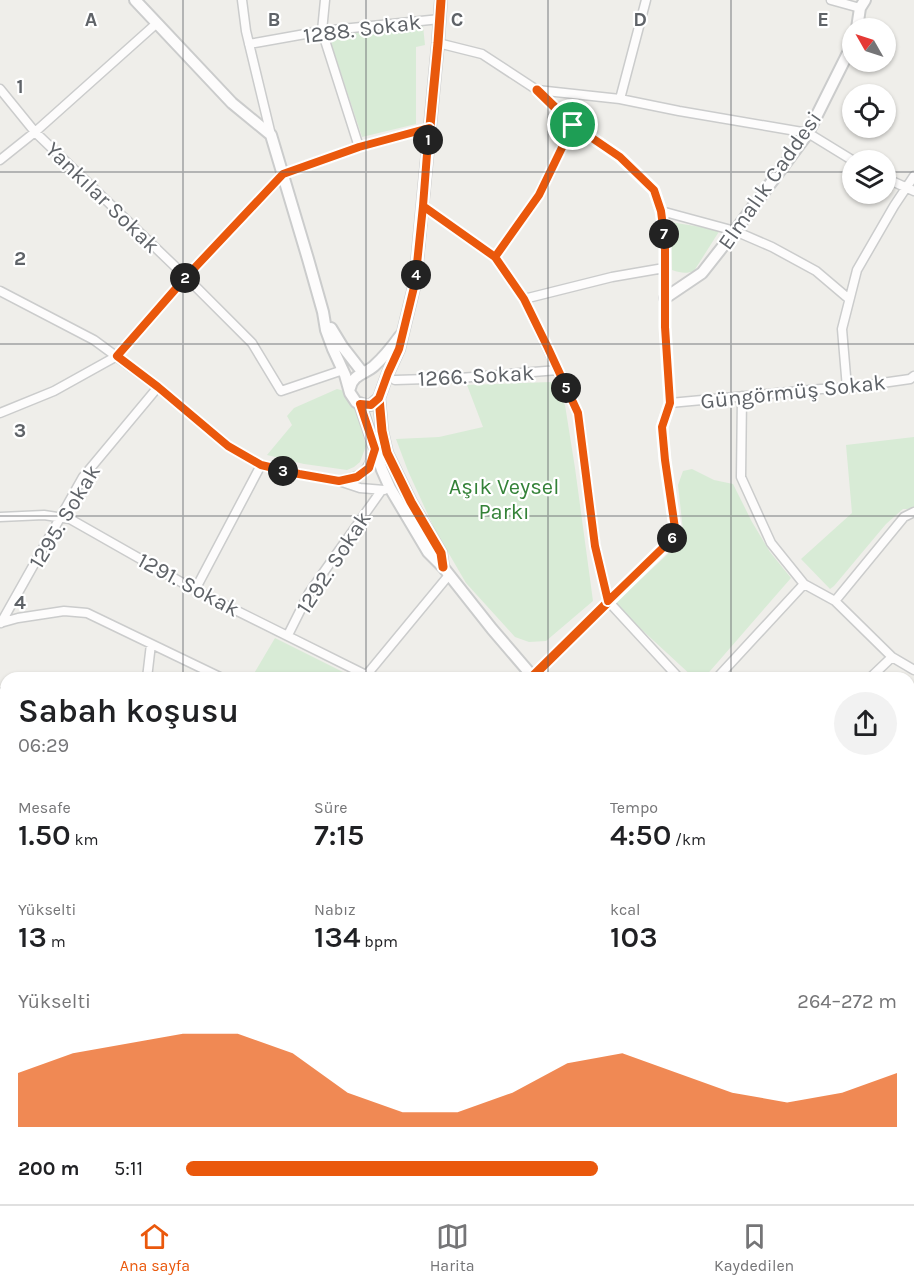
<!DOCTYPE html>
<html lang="tr">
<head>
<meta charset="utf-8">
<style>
	:root { --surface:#fff; --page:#f2f2f2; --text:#202124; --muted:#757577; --line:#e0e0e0; --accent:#ea580c }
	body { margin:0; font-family:Karla,sans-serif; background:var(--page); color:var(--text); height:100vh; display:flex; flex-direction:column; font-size:22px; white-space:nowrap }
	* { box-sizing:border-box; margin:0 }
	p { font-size:20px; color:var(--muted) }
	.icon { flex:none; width:33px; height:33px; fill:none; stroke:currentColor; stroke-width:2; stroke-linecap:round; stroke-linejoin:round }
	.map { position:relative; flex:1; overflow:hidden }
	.panel { position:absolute; left:0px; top:672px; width:915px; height:532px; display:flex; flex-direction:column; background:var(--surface); border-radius:18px 18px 0 0; box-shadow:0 2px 4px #0004 }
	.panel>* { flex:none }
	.needle { width:39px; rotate:309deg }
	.controls { position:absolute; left:842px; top:18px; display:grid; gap:12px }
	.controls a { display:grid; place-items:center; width:54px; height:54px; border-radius:50%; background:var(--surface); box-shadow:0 2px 4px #0004; font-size:30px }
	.pin { position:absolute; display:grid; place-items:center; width:51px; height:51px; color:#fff; margin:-26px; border:3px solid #fff; border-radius:50%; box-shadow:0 2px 6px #0007 }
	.km { position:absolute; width:30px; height:30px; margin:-15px; border-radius:50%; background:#222; color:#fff; font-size:16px; line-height:30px; text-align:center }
	.round { display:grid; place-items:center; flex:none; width:63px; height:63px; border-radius:32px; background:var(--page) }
	.head { display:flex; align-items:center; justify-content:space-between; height:102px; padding:0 18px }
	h1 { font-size:33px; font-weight:600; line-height:45px }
	.metrics { display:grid; grid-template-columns:repeat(3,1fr); gap:9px; height:102px; padding:6px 18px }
	.metrics div { display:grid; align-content:center }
	.metrics b { font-size:30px; font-weight:600 }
	.metrics small { font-size:16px; font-weight:400 }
	.metrics p { font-size:16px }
	.chart { height:168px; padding:12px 18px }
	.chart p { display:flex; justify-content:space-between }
	.chart svg { width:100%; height:108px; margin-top:6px; fill:var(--accent); opacity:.7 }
	ul { padding:0 18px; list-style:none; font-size:20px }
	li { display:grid; grid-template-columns:96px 72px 1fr; align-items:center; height:45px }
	li i { height:15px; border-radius:8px; background:var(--accent) }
	.tab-bar { display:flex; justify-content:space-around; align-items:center; height:84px; border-top:2px solid var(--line); background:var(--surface); font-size:16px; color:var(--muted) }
	.tab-bar a { display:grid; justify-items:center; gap:3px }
	.tab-bar .selected { color:var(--accent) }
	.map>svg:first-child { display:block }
	.green { fill:#d8ebd6 }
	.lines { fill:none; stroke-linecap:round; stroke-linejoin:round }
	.minor-casing { stroke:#cbcccc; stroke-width:11 }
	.tertiary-casing { stroke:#cbcccc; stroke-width:14 }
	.secondary-casing { stroke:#cacacb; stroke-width:14 }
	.minor { stroke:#fdfcfc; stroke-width:8 }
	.tertiary { stroke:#fdfcfc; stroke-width:10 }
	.secondary { stroke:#fdfcfc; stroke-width:10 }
	.cycleway-casing { stroke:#fff; stroke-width:13 }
	.cycleway { stroke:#e8590c; stroke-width:9 }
	.route-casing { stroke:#fff; stroke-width:12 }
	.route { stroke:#ea580c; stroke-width:8 }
	.grid { fill:none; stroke:#5f6368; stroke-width:1.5; stroke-opacity:0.55 }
	.labels { text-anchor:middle; stroke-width:4.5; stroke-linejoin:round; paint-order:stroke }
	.street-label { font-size:22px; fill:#5f6368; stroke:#fff }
	.park-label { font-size:22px; fill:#348238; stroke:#fff }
	.grid-label { font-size:20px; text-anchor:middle; font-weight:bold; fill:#5f6368; stroke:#fff; stroke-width:4.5; stroke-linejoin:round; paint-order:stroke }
</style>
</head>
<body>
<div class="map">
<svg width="914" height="1204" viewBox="0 0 914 1204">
	<rect width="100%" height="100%" fill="#efeeea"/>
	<path class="green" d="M423,26L425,45L416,47V124L362,137L330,40L333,34Z
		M670,222L720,230L694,271C686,274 681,273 672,270Z
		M551,382L565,405L575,468L593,601L546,641L529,642L515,637L466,583L434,528L408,471L396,439L439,437L483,427L467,385Z
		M337,389L345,391L351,407L355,408L366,446L360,462L354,467L347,470L333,468L304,464L267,455L292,425L287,416L294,408Z
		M914,437V509H903L886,524L834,586L830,589L801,559L852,513L846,445Z
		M692,469L714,480L733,484L752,522L770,552L791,578L704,678H694L614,604L684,539L678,485L683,471Z
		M275,638L355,678L252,677Z"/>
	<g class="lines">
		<defs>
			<path id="minor" d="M242,0L246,31L271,135
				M325,0L322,31L359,147
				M831,0L860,8
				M438,43L482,54L537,90L620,99L679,111L808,133L852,160
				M249,44L322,31L440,19
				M0,89L35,132L186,277L252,343L281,391L343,370
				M620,99L646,0
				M0,160L35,132L157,23
				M885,178L914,191
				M423,206L495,257L524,299L578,413L595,546L608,601L679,678
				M661,211L735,231L772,247L816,271L849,299
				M495,257L539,195L573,125
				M0,291L94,340L158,387L228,446L261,465L299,474L339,481
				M524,299L612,277L664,268
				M395,380L460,378L558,370
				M847,388L842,329L857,270L894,206L914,176
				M742,396L741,477L771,543L804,584L835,601L892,657L914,670
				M670,403L821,389L847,388L910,379L914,376
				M0,413L54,391L117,356L186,277L283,174L359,147L429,128
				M375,449C367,473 364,476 339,481L360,488L384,490
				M0,517L44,515L70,519L195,590L372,678
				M195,590L261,465
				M835,601L904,517L914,512
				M0,623L18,618L64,611L87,613L222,678
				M1,623L83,477L158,387
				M288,635L309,593L381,491
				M533,676L676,535L665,460L662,427L670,403L665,327V241L661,211L654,190L620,157L573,125L537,90
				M147,678L151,644
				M364,678L449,575
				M717,678L804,584
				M870,678L892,657
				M0,707L6,705
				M0,794L6,801
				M909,836L914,837
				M909,955L914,948
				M0,976L6,968
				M491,1198L499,1204
				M601,1198V1204
				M690,1198L710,1204
				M104,1204L107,1198
				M275,1204L279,1198
				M641,1204L660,1198
				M836,1204L838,1198"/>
			<path id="tertiary" d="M135,0L232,103L271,135L308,259L323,312L326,330L333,349L345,375L350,393L356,402L365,405H371L379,398
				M441,0L438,43L415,283L399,349L388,373L379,398L382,431L387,453L411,502L441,553L443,567
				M857,28L860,8L865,0
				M665,298L702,273L735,231L808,133L852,45
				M331,328L342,346L363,373
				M350,388C353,374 365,374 374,366C384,357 392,347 400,336
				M360,404L382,470L390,488L428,552L443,567L492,629L534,678
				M909,1056L914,1075"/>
			<path id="secondary" d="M0,1071L6,1075
				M213,1198L222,1204"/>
		</defs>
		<use href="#minor" class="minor-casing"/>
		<use href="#tertiary" class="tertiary-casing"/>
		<use href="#secondary" class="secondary-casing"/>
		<use href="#minor" class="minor"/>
		<use href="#tertiary" class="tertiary"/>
		<use href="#secondary" class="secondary"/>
		<defs>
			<path id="cycleway" d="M441,0L438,43L415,283L399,349L388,373L379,398L382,431L387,453L411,502L441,553L443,567
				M533,676L676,535L665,460L662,427L670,403L665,327V241L661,211L654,190L620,157L573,125L537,90"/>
		</defs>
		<use href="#cycleway" class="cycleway-casing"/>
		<use href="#cycleway" class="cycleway"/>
	</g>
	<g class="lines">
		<defs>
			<path id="route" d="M573,125L539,195L495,257L423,206L429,128L359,147L283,174L186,277L117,356L158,387L228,446L261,465L299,474L339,481L357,477L369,468L375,449L360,404L371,405L379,398L388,373L399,349L415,283L423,206L495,257L524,299L548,348L578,413L595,546L608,601L676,535L665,460L662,427L670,403L665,327V242L661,211L654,190L620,157L573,125"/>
		</defs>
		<use href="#route" class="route-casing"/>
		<use href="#route" class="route"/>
	</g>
	<path class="grid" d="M183,0V678M366,0V678M548,0V678M731,0V678M0,172H852M885,172H914M0,344H914M0,516H914M0,688H6M909,688H914M0,860H6M909,860H914M0,1032H6M909,1032H914M183,1198V1204M366,1198V1204M548,1198V1204M731,1198V1204"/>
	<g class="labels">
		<g class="street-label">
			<text transform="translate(362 28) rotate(-7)" y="8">1288. Sokak</text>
			<text transform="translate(769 180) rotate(-55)" y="8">Elmalık Caddesi</text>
			<text transform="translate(103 197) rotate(44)" y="8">Yankılar Sokak</text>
			<text transform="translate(476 375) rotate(-3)" y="8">1266. Sokak</text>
			<text transform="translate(793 391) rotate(-6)" y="8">Güngörmüş Sokak</text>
			<text transform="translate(64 516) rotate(-59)" y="8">1295. Sokak</text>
			<text transform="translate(333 562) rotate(-57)" y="8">1292. Sokak</text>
			<text transform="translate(189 584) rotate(28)" y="8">1291. Sokak</text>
		</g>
		<g class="park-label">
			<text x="504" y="494">Aşık Veysel<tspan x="504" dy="25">Parkı</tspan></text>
		</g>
	</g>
	<g class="grid-label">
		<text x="91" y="26">A</text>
		<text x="274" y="26">B</text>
		<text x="457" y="26">C</text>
		<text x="640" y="26">D</text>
		<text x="823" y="26">E</text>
		<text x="20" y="93">1</text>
		<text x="20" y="265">2</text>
		<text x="20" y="437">3</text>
		<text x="20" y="609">4</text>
	</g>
</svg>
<div class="controls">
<a><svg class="needle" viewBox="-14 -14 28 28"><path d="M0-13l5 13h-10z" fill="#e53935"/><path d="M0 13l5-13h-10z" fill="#757577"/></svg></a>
<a><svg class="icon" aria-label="locate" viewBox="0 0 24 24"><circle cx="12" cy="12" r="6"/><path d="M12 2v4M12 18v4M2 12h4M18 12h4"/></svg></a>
<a><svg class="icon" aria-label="layers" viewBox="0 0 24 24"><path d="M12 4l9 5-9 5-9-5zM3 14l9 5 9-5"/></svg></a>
</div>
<div class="pin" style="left:573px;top:125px;background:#1e9e55"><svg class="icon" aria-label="arrive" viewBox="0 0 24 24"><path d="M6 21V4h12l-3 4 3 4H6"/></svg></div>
<b class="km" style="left:428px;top:140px">1</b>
<b class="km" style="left:185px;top:278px">2</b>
<b class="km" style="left:283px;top:471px">3</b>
<b class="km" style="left:416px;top:275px">4</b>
<b class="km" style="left:566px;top:388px">5</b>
<b class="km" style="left:672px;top:538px">6</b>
<b class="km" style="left:664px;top:234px">7</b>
<section class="panel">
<div class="head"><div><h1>Sabah koşusu</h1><p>06:29</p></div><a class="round"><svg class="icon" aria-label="share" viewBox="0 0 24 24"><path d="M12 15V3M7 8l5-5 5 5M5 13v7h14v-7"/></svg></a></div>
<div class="metrics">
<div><p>Mesafe</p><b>1.50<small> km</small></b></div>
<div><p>Süre</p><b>7:15</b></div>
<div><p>Tempo</p><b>4:50<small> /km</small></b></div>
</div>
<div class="metrics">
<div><p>Yükselti</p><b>13<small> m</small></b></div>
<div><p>Nabız</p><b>134<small> bpm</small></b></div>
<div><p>kcal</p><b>103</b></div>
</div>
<div class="chart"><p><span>Yükselti</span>264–272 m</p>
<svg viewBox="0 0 160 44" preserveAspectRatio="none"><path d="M0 44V22L10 14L20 10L30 6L40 6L50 14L60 30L70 38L80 38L90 30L100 18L110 14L120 22L130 30L140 34L150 30L160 22V44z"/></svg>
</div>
<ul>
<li><b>200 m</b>5:11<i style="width:58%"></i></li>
</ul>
</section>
</div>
<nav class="tab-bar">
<a class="selected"><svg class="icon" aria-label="home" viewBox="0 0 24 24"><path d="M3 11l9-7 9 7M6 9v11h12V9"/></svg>Ana sayfa</a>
<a><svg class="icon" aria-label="map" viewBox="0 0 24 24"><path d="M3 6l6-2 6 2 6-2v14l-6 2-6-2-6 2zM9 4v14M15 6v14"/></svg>Harita</a>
<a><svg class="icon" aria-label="saved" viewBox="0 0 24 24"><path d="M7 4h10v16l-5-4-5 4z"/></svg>Kaydedilen</a>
</nav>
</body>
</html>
